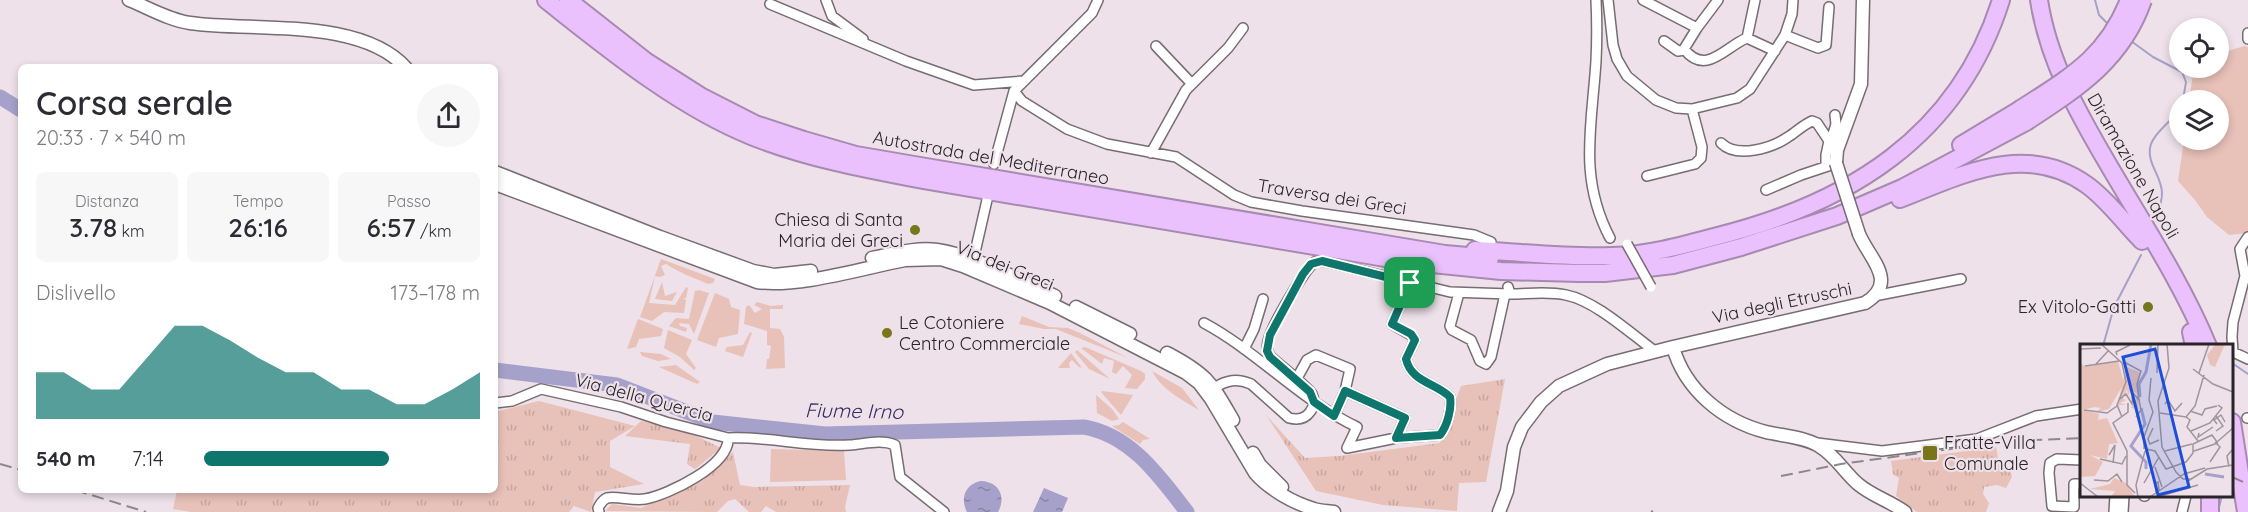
<!DOCTYPE html>
<html lang="it">
<head>
<meta charset="utf-8">
<style>
	:root { --surface:#fff; --page:#f7f7f7; --text:#2b2b33; --muted:#7c7c81; --accent:#0f766e }
	body { margin:0; font-family:Quicksand,sans-serif; background:var(--page); color:var(--text); height:100vh; display:flex; flex-direction:column; font-size:22px; white-space:nowrap }
	* { box-sizing:border-box; margin:0 }
	p { font-size:20px; color:var(--muted) }
	.icon { flex:none; width:33px; height:33px; fill:none; stroke:currentColor; stroke-width:2; stroke-linecap:round; stroke-linejoin:round }
	.map { position:relative; flex:1; overflow:hidden }
	.drawer { position:absolute; left:18px; top:64px; width:480px; height:429px; display:flex; flex-direction:column; background:var(--surface); border-radius:9px; box-shadow:0 3px 9px #0003 }
	.drawer>* { flex:none }
	.buttons { position:absolute; left:2169px; top:18px; display:grid; gap:12px }
	.buttons a { display:grid; place-items:center; width:60px; height:60px; border-radius:50%; background:var(--surface); box-shadow:0 3px 9px #0003; font-size:30px }
	.pin { position:absolute; display:grid; place-items:center; width:51px; height:51px; color:#fff; margin:-26px; border-radius:12px; box-shadow:0 3px 9px #0006 }
	.round { display:grid; place-items:center; flex:none; width:63px; height:63px; border-radius:32px; background:var(--page) }
	.headline { display:flex; align-items:center; justify-content:space-between; height:102px; padding:0 18px }
	h1 { font-size:33px; font-weight:600; line-height:45px }
	.stats { display:grid; grid-template-columns:repeat(3,1fr); gap:9px; height:102px; padding:6px 18px }
	.stats div { display:grid; align-content:center; border-radius:9px; background:var(--page); text-align:center }
	.stats b { font-size:26px; font-weight:600 }
	.stats small { font-size:16px; font-weight:400 }
	.stats p { font-size:16px }
	.chart { height:168px; padding:12px 18px }
	.chart p { display:flex; justify-content:space-between }
	.chart svg { width:100%; height:108px; margin-top:6px; fill:var(--accent); opacity:.7 }
	ul { padding:0 18px; list-style:none; font-size:20px }
	li { display:grid; grid-template-columns:96px 72px 1fr; align-items:center; height:45px }
	li i { height:15px; border-radius:8px; background:var(--accent) }
	.map>svg:first-child { display:block }
	.grass { fill:#e8c1b8 }
	.park { fill:url(#park-tufts) }
	.water { fill:url(#water-ripples) }
	.lines { fill:none; stroke-linecap:round; stroke-linejoin:round }
	.stream { stroke:#a5a1ca; stroke-width:2 }
	.river { stroke:#a5a1ca; stroke-width:15 }
	.street-casing { stroke:#776c72; stroke-width:12 }
	.secondary-casing { stroke:#776c72; stroke-width:15 }
	.highway-casing { stroke:#a68ab2; stroke-width:20 }
	.street { stroke:#fff; stroke-width:9 }
	.secondary { stroke:#fff; stroke-width:12 }
	.highway { stroke:#eac1fd; stroke-width:16 }
	.rail { stroke:#90878d; stroke-width:2; stroke-dasharray:12 6; stroke-linecap:butt }
	.street-bridge-casing { stroke:#776c72; stroke-width:12; stroke-linecap:butt }
	.secondary-bridge-casing { stroke:#776c72; stroke-width:15; stroke-linecap:butt }
	.highway-bridge-casing { stroke:#a68ab2; stroke-width:20; stroke-linecap:butt }
	.street-bridge { stroke:#fff; stroke-width:9 }
	.secondary-bridge { stroke:#fff; stroke-width:12 }
	.highway-bridge { stroke:#eac1fd; stroke-width:16 }
	.route-casing { stroke:#fff; stroke-width:12 }
	.route { stroke:#0f766e; stroke-width:8 }
	.poi-dot { fill:#77761b; stroke:#eee1e9; stroke-width:2 }
	.labels { text-anchor:middle; stroke-width:4.5; stroke-linejoin:round; paint-order:stroke }
	.street-label { font-size:18px; fill:#292427; stroke:#eee1e9 }
	.poi-label { font-size:18px; fill:#292427; stroke:#eee1e9; text-anchor:end }
	.water-label { font-size:20px; font-style:italic; fill:#352b60; stroke:#eee1e9 }
	.inset-river { fill:none; stroke:#a5a1ca; stroke-width:3 }
	.inset-road { fill:none; stroke:#9f959b; stroke-width:1.5 }
	.view { fill:#1d4ed8; fill-opacity:0.15; stroke:#1d4ed8; stroke-width:3 }
	.inset-edge { fill:none; stroke:#292427; stroke-width:3 }
</style>
</head>
<body>
<div class="map">
<svg width="2248" height="512" viewBox="0 0 2248 512">
	<defs>
		<pattern id="park-tufts" width="24" height="20" patternUnits="userSpaceOnUse" patternTransform="scale(1.5)"><rect width="24" height="20" fill="#e8c1b8"/><path d="M3 7l-1-3M5 7V3M7 7l1-3M15 17l-1-3M17 17v-4M19 17l1-3" fill="none" stroke="#c7a69e"/></pattern>
		<pattern id="water-ripples" width="26" height="14" patternUnits="userSpaceOnUse" patternTransform="scale(1.5)"><rect width="26" height="14" fill="#a5a1ca"/><path d="M2 4q2-2 4 0t4 0M15 11q2-2 4 0t4 0" fill="none" stroke="#8683a4"/></pattern>
	</defs>
	<rect width="100%" height="100%" fill="#eee1e9"/>
	<path class="grass" d="M2244,46L2248,47V233L2229,235L2207,217L2195,200L2178,181L2184,140H2218V100H2189L2194,68H2218L2219,54Z
		M661,259L715,279L713,283L708,284C694,278 680,273 666,264L661,266L665,275L660,277L655,276L649,303L675,305L686,287L688,288L686,298H683L686,300L684,313L664,312L652,321L640,317Z
		M662,282L665,296L677,292L672,301L655,299Z
		M699,290L709,293L694,334L689,324L679,323L680,326L687,328L686,332L669,326L676,318L689,319L695,291Z
		M715,293L729,299L731,307L740,310L738,334L719,338L716,347L697,340Z
		M757,302L771,306L783,305V309H770V328L780,329L784,337L785,368L766,369L767,359H769L771,346L767,345V331L744,324L746,307L749,305L755,313L762,309L754,305Z
		M1022,316L1049,327L1068,328L1080,333L1128,358L1056,329H1044L1019,324Z
		M638,319L663,329L661,336L639,339L636,347L627,349Z
		M668,330L692,340L686,354L696,368L694,370L680,357L664,348Z
		M750,332L752,333L743,357L725,351L727,347L743,345Z
		M1085,347L1141,371L1145,374V379L1137,389L1125,388L1132,375L1123,366L1116,374L1112,372L1114,361L1104,358L1102,364L1081,348Z
		M1077,350L1110,379L1089,369L1075,352Z
		M640,352L661,354L671,359L658,361L642,356Z
		M1071,353L1082,368L1079,367L1072,360L1069,363L1070,368H1058Z
		M676,365L700,382L697,384L659,367Z
		M1152,371L1182,388L1199,410C1181,399 1162,390 1152,371Z
		M1102,391L1133,395L1121,415L1101,392Z
		M1096,395L1112,409L1119,419L1112,421L1097,413Z
		M1123,422L1150,439L1143,440L1140,444L1112,426L1119,425Z
		M771,449L844,451L846,480L770,482Z"/>
	<path class="park" d="M1505,379L1486,482L1459,483L1457,511L1383,505L1316,491L1266,415L1305,458L1339,456L1440,443L1461,386Z
		M539,401L635,426L610,441V467L644,484L595,492L591,512L574,506L569,512H191L173,509L177,491L495,490V412Z
		M641,421L688,432L721,448L695,469L687,464L690,444L625,436Z
		M1996,447L2000,468C2007,469 2011,470 2012,477L2006,488L1997,485L1984,487L1983,494L1989,503L1986,512H1917L1896,496L1899,478L1893,474L1891,461Z
		M733,452L740,485L754,487L850,485L845,507L846,512H776L766,506L761,512H749L735,499L728,501L717,512L605,511L612,504L641,508L701,482Z"/>
	<path class="water" d="M980,481C998,481 1007,496 998,512H967C960,498 965,485 980,481Z
		M1044,488L1068,498L1062,512H1033Z"/>
	<g class="lines">
		<path class="stream" d="M2095,0L2099,15L2109,25
			M2131,41L2153,57L2182,72L2186,82L2183,100
			M2156,221C2158,212 2162,202 2162,193C2162,176 2145,162 2151,144C2156,130 2172,122 2180,108
			M2103,346L2114,307L2141,255
			M2232,363L2248,374
			M2219,507L2222,496"/>
		<path class="river" d="M0,97L21,110
			M495,370L617,385L713,422L825,434L1084,427C1131,435 1160,477 1187,512"/>
		<defs>
			<path id="street" d="M826,0L832,16L863,39
				M1596,0C1597,20 1597,41 1596,61C1592,126 1578,177 1610,238
				M1608,0L1613,45L1617,59L1627,76L1656,100L1676,108L1692,109L1737,98L1750,89L1785,35L1792,14L1793,0
				M1643,0L1697,28L1684,49C1706,77 1726,46 1747,38L1775,51
				M770,4L906,61L974,85L1023,81
				M1697,28L1718,0
				M2248,33V39
				M1785,35L1818,48L1826,45L1829,7
				M1747,38L1755,0
				M1664,41L1678,51L1685,50
				M1156,46L1192,84
				M1014,91L1022,101L1067,129L1107,144L1176,157L1234,195L1251,202L1302,211L1474,235L1491,242
				M1721,143C1737,159 1772,148 1788,137C1796,132 1803,125 1812,121L1817,123L1829,141L1826,155V166
				M1830,144L1836,124L1835,115
				M1151,153L1186,90L1228,48L1243,28
				M994,164L1014,91L1092,13L1098,0
				M1647,176L1695,164L1701,158L1702,147L1692,109
				M1766,190L1801,175L1831,165
				M2248,237L2240,249L2245,276L2233,322L2232,337L2233,352L2248,359
				M973,261L987,200
				M1508,287L1510,294C1528,294 1548,291 1566,295C1596,301 1631,334 1656,352
				M1459,293L1450,326L1452,330L1471,340L1480,361L1486,364L1491,357L1505,294
				M1874,296L1961,279
				M1204,323C1258,352 1300,400 1357,427L1347,448
				M1244,349L1254,329L1263,299
				M1296,380L1307,360L1316,355L1350,369L1345,391
				M1214,388C1227,380 1237,378 1251,384L1289,418C1297,420 1305,419 1310,412C1314,407 1315,400 1312,394C1308,387 1277,363 1270,356C1266,350 1267,345 1269,338C1272,326 1305,268 1315,262L1322,261L1450,292L1510,294
				M495,403L512,401L541,389L621,407L666,422L728,438C730,465 668,495 645,499C633,501 617,496 607,498C602,500 601,503 598,508L599,512
				M1334,416L1345,391L1405,418L1396,438
				M2247,418H2248
				M728,438C769,436 809,448 850,445C865,444 881,439 895,445L900,477L944,512
				M1817,443L1882,451L1977,439L2036,416L2082,409
				M1347,448L1396,438L1440,435C1447,426 1452,409 1450,397C1436,383 1411,382 1406,359L1415,340L1411,335L1392,324L1410,283
				M2082,460L2057,459L2050,463L2049,473L2052,506L2074,507V484H2082
				M2144,496H2145
				M2114,512L2115,496
				M2123,512L2124,496
				M2182,512L2186,496"/>
			<path id="secondary" d="M129,0C149,8 169,20 190,23C253,32 360,17 406,68
				M1836,163L1837,150L1861,84L1863,0
				M495,172L660,237L753,271L774,275L811,271
				M495,184L757,282C798,288 863,268 905,260L941,259L963,266L1050,303L1186,373L1199,383L1211,399L1255,473C1269,489 1293,503 1314,509C1320,511 1327,511 1334,512
				M872,258C893,254 916,247 937,250C973,255 1021,281 1055,296
				M1076,307L1130,334
				M1673,347C1685,390 1723,421 1766,432C1783,436 1805,437 1819,446C1836,456 1844,472 1858,484C1872,496 1890,501 1905,512
				M1167,353C1207,374 1211,382 1233,420
				M1253,453L1260,465L1282,487
				M1499,512L1507,491L1514,447L1522,427L1541,402L1559,386L1607,364L1673,347L1865,303C1900,282 1868,257 1859,234"/>
			<path id="highway" d="M546,0C608,49 677,106 751,136C806,158 865,169 923,180L1403,261L1501,271L1579,273H1605L1673,265L1741,247L1837,216L1902,188L2026,122
				M568,0L647,62L702,97L755,124L804,140L856,155L926,167L1445,254L1490,258
				M2039,0C2048,60 2078,113 2108,164C2143,224 2181,281 2208,346
				M1961,145L2019,110
				M1900,199C1962,175 2026,141 2087,185C2108,200 2124,223 2142,241
				M1475,250C1521,252 1566,258 1612,256C1647,255 1681,246 1714,237C1848,204 1958,137 2001,0
				M2191,332L2194,346
				M2232,422L2246,512
				M2210,512V496"/>
		</defs>
		<use href="#street" class="street-casing"/>
		<use href="#secondary" class="secondary-casing"/>
		<use href="#highway" class="highway-casing"/>
		<use href="#street" class="street"/>
		<use href="#secondary" class="secondary"/>
		<use href="#highway" class="highway"/>
		<path class="rail" d="M0,464L21,470
			M1781,476L1841,464L2009,441L2082,438
			M2232,477L2248,484
			M75,490L146,512
			M1651,512L1653,511"/>
		<defs>
			<path id="street-bridge" d="M1627,244L1651,287"/>
			<path id="secondary-bridge" d="M1836,163L1859,234"/>
			<path id="highway-bridge" d="M2019,110C2070,77 2106,58 2129,0
				M2026,122C2076,89 2122,61 2143,0"/>
		</defs>
		<use href="#street-bridge" class="street-bridge-casing"/>
		<use href="#secondary-bridge" class="secondary-bridge-casing"/>
		<use href="#highway-bridge" class="highway-bridge-casing"/>
		<use href="#street-bridge" class="street-bridge"/>
		<use href="#secondary-bridge" class="secondary-bridge"/>
		<use href="#highway-bridge" class="highway-bridge"/>
	</g>
	<g class="lines">
		<defs>
			<path id="route" d="M1322,261L1410,283L1392,324L1411,334L1415,340L1406,359C1411,382 1436,383 1450,397C1452,409 1447,426 1440,435L1396,438L1405,418L1345,391L1334,416L1314,402L1310,392L1270,357L1267,351L1270,335L1303,274L1311,264Z"/>
		</defs>
		<use href="#route" class="route-casing"/>
		<use href="#route" class="route"/>
	</g>
	<g class="poi-dot">
		<circle cx="915" cy="230" r="6"/>
		<circle cx="2148" cy="307" r="6"/>
		<circle cx="887" cy="333" r="6"/>
		<rect x="1922" y="445" width="16" height="16" rx="3"/>
	</g>
	<g class="labels">
		<g class="street-label">
			<text transform="translate(991 158) rotate(10)" y="6">Autostrada del Mediterraneo</text>
			<text transform="translate(2133 166) rotate(60)" y="6">Diramazione Napoli</text>
			<text transform="translate(1332 197) rotate(9)" y="6">Traversa dei Greci</text>
			<text transform="translate(1005 266) rotate(22)" y="6">Via dei Greci</text>
			<text transform="translate(1782 303) rotate(-12)" y="6">Via degli Etruschi</text>
			<text transform="translate(644 398) rotate(15)" y="6">Via della Quercia</text>
		</g>
		<g class="poi-label">
			<text x="903" y="226">Chiesa di Santa<tspan x="903" dy="21">Maria dei Greci</tspan></text>
			<text x="2136" y="313">Ex Vitolo-Gatti</text>
			<text x="899" y="329" text-anchor="start">Le Cotoniere<tspan x="899" dy="21">Centro Commerciale</tspan></text>
			<text x="1944" y="449" text-anchor="start">Fratte-Villa<tspan x="1944" dy="21">Comunale</tspan></text>
		</g>
		<g class="water-label">
			<text transform="translate(854 411) rotate(1)" y="7">Fiume Irno</text>
		</g>
	</g>
	<g transform="translate(2080 344)">
		<rect width="153" height="153" fill="#eee1e9"/>
		<path d="M136,0H145L135,23L130,21L127,11ZM38,17L44,39L29,65L16,68L21,64L14,63L3,66L19,70L18,76L27,74L38,99L29,100L27,115L10,111L23,118L15,132L0,133V19L5,22ZM34,134L46,139L55,153H31L35,147L10,145L30,140Z" fill="#e8c1b8"/>
		<path d="M46,23L60,28L58,65L51,64L55,58L49,52L56,56L57,49L50,47L48,52L47,45L43,55L46,56L40,59L47,61H39L40,68L38,61Z" fill="#e8c1b8"/>
		<path class="inset-river" d="M60,53L59,40L66,28L71,0M61,64L65,80L51,102L66,118V125M125,130L144,133"/>
		<path class="inset-road" d="M21,0L42,19L46,38L37,61L42,73M87,0L89,24L78,57L82,103L96,128L103,135H111M0,5L21,4M37,11L36,8L50,1M16,20L29,6M5,22L39,17M113,25L133,40L153,48M77,29L78,0M119,29L129,0M40,55L46,50L52,60L53,49L59,56L57,40L61,27L46,19M48,59V68L33,79L47,107V141L55,149M85,60L88,56L95,67L102,59M4,66L27,69L37,62M110,67L122,71L125,65L137,62M80,69L106,73L115,62L124,31M136,72L143,82L136,87M56,73L61,66L59,56M106,73L110,76L107,83L118,97M137,80L134,76L141,71L145,78M73,84L68,95L70,100L79,96M111,87L130,79L142,64L138,61M119,89L118,93L133,83M64,105V93L73,68L69,56L71,34M66,105L75,107L86,125L106,118L113,109V100L132,91L137,98L153,84M85,107L112,100M114,107L138,99M29,111L35,101L33,119M20,115L42,120L46,112M130,118L140,103L135,98M75,123L82,143M149,123L147,112L153,105M14,136L28,137L37,130L42,138M108,137L127,125L153,121M78,138L79,146L76,147L75,139ZM0,139L18,153M64,139L79,113M58,153L56,141L65,107M70,153L104,130L125,124M77,153L118,141"/>
		<path class="view" d="M75,5L109,143L78,151L43,13Z"/>
		<rect width="153" height="153" class="inset-edge"/>
	</g>
</svg>
<div class="buttons">
<a><svg class="icon" aria-label="locate" viewBox="0 0 24 24"><circle cx="12" cy="12" r="6"/><path d="M12 2v4M12 18v4M2 12h4M18 12h4"/></svg></a>
<a><svg class="icon" aria-label="layers" viewBox="0 0 24 24"><path d="M12 4l9 5-9 5-9-5zM3 14l9 5 9-5"/></svg></a>
</div>
<div class="pin" style="left:1410px;top:283px;background:#1e9e55"><svg class="icon" aria-label="arrive" viewBox="0 0 24 24"><path d="M6 21V4h12l-3 4 3 4H6"/></svg></div>
<section class="drawer">
<div class="headline"><div><h1>Corsa serale</h1><p>20:33 · 7 × 540 m</p></div><a class="round"><svg class="icon" aria-label="share" viewBox="0 0 24 24"><path d="M12 15V3M7 8l5-5 5 5M5 13v7h14v-7"/></svg></a></div>
<div class="stats">
<div><p>Distanza</p><b>3.78<small> km</small></b></div>
<div><p>Tempo</p><b>26:16</b></div>
<div><p>Passo</p><b>6:57<small> /km</small></b></div>
</div>
<div class="chart"><p><span>Dislivello</span>173–178 m</p>
<svg viewBox="0 0 160 44" preserveAspectRatio="none"><path d="M0 44V25L10 25L20 32L30 32L40 19L50 6L60 6L70 12L80 19L90 25L100 25L110 32L120 32L130 38L140 38L150 32L160 25V44z"/></svg>
</div>
<ul>
<li><b>540 m</b>7:14<i style="width:67%"></i></li>
</ul>
</section>
</div>
</body>
</html>
